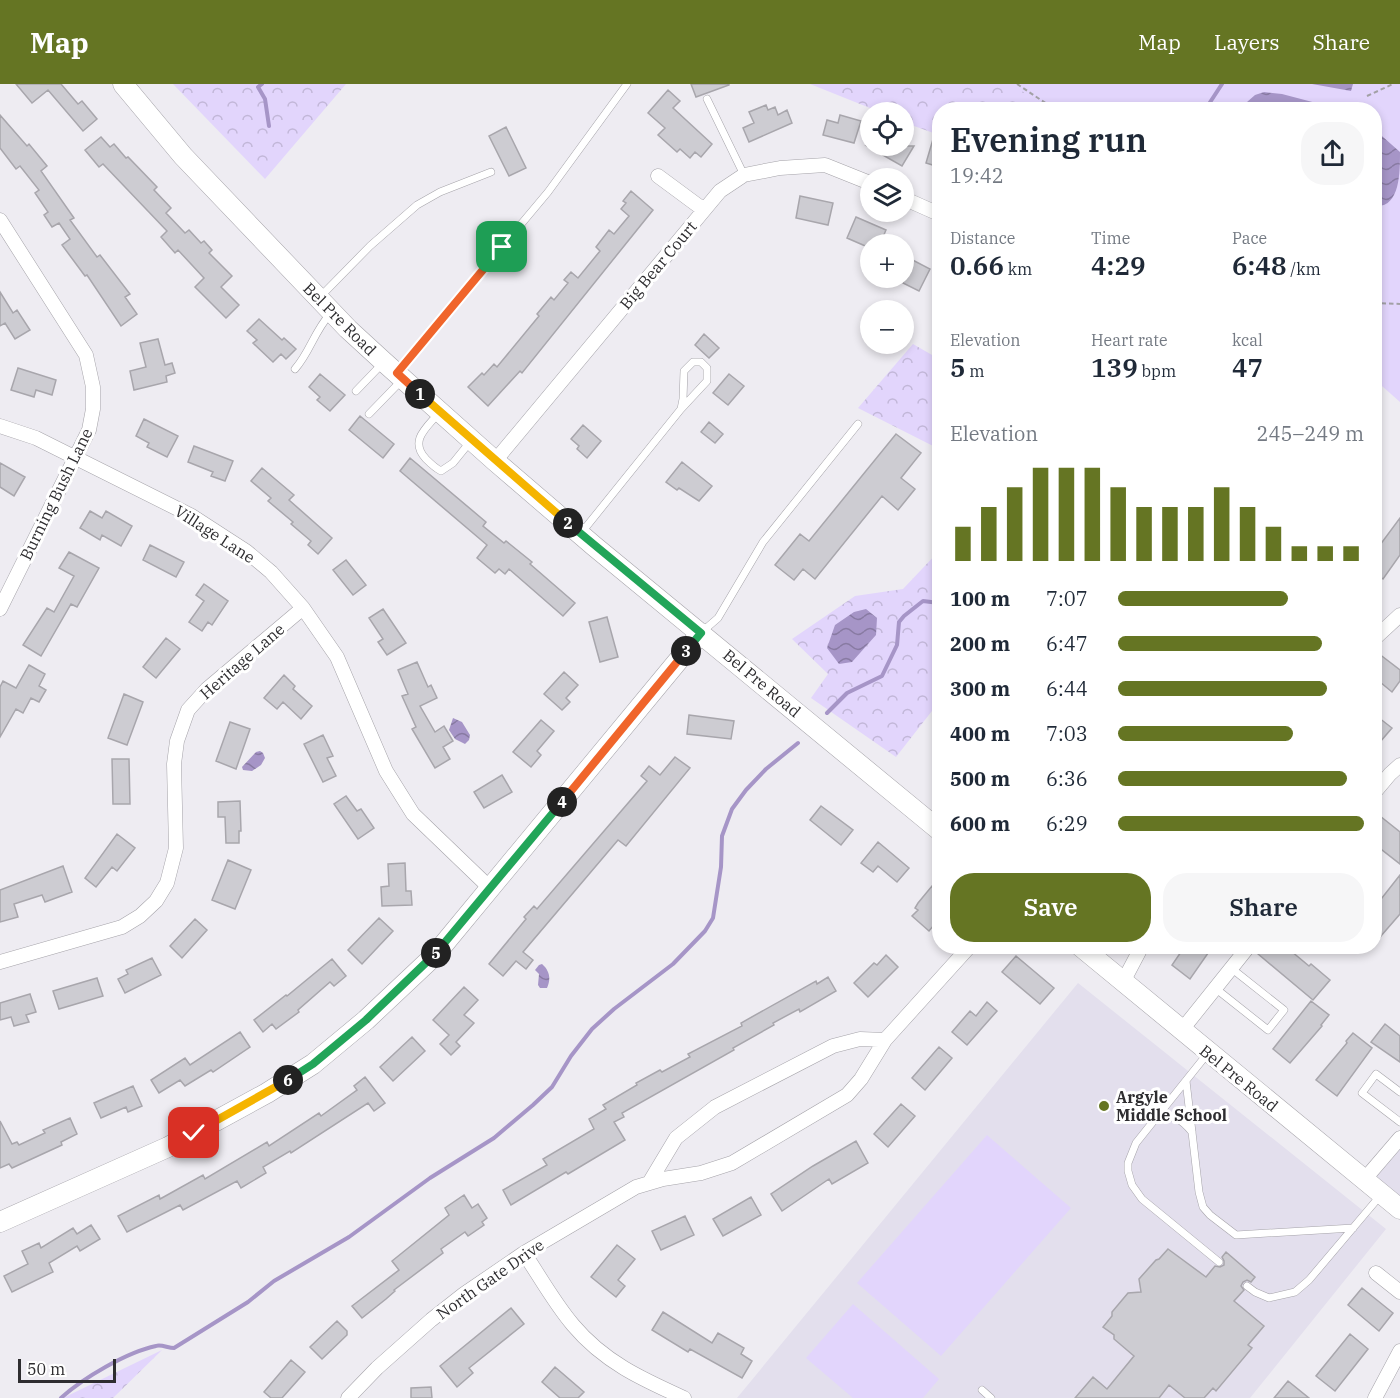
<!DOCTYPE html>
<html lang="en">
<head>
<meta charset="utf-8">
<style>
	:root { --surface:#fff; --page:#f6f6f7; --text:#1f2937; --muted:#747a83; --accent:#657523 }
	body { margin:0; font-family:"IBM Plex Serif",serif; background:var(--page); color:var(--text); height:100vh; display:flex; flex-direction:column; font-size:22px; white-space:nowrap }
	* { box-sizing:border-box; margin:0 }
	p { font-size:20px; color:var(--muted) }
	.icon { flex:none; width:33px; height:33px; fill:none; stroke:currentColor; stroke-width:2; stroke-linecap:round; stroke-linejoin:round }
	.map { position:relative; flex:1; overflow:hidden }
	.drawer { position:absolute; left:932px; top:18px; width:450px; height:852px; display:flex; flex-direction:column; background:var(--surface); border-radius:24px; box-shadow:0 3px 9px #0003 }
	.drawer>* { flex:none }
	.tools { position:absolute; left:860px; top:18px; display:grid; gap:12px }
	.tools a { display:grid; place-items:center; width:54px; height:54px; border-radius:50%; background:var(--surface); box-shadow:0 3px 9px #0003; font-size:30px }
	.scale { position:absolute; left:18px; bottom:15px; width:98px; box-sizing:border-box; padding-left:6px; border:3px solid #2e2d30; border-top:0; font-size:16px; line-height:21px; white-space:nowrap; color:#2e2d30; -webkit-text-stroke:4px #fff; paint-order:stroke }
	.pin { position:absolute; display:grid; place-items:center; width:51px; height:51px; color:#fff; margin:-26px; border-radius:12px; box-shadow:0 3px 9px #0006 }
	.km { position:absolute; width:30px; height:30px; margin:-15px; border-radius:50%; background:#222; color:#fff; font-size:16px; line-height:30px; text-align:center }
	.round { display:grid; place-items:center; flex:none; width:63px; height:63px; border-radius:24px; background:var(--page) }
	.head { display:flex; align-items:center; justify-content:space-between; height:102px; padding:0 18px }
	h1 { font-size:33px; font-weight:600; line-height:45px }
	.metrics { display:grid; grid-template-columns:repeat(3,1fr); gap:9px; height:102px; padding:6px 18px }
	.metrics div { display:grid; align-content:center }
	.metrics b { font-size:26px; font-weight:600 }
	.metrics small { font-size:16px; font-weight:400 }
	.metrics p { font-size:16px }
	.chart { height:168px; padding:12px 18px }
	.chart p { display:flex; justify-content:space-between }
	.chart svg { width:100%; height:108px; margin-top:6px; stroke:var(--accent); stroke-width:6 }
	.button { display:flex; gap:12px; margin-top:auto; padding:12px 18px }
	.button a { flex:1; height:69px; border-radius:24px; background:var(--accent); color:#fff; font-size:24px; font-weight:600; line-height:69px; text-align:center }
	.button a+a { background:var(--page); color:var(--text) }
	ul { padding:0 18px; list-style:none; font-size:20px }
	li { display:grid; grid-template-columns:96px 72px 1fr; align-items:center; height:45px }
	li i { height:15px; border-radius:8px; background:var(--accent) }
	header { display:flex; align-items:center; gap:36px; box-sizing:border-box; height:84px; padding:0 30px; background:var(--accent); color:#fff }
	header strong { font-size:28px }
	nav { display:flex; gap:33px; margin-inline-start:auto; font-size:21px }
	.map>svg:first-child { display:block }
	.built { fill:#e3dfed }
	.green { fill:#e2d5fc }
	.forest { fill:url(#forest-crowns) }
	.water { fill:url(#water-waves) }
	.lines { fill:none; stroke-linecap:round; stroke-linejoin:round }
	.stream { stroke:#a695c7; stroke-width:4 }
	.building { fill:#cdccd2; stroke:#a8a6ac; stroke-width:1.5 }
	.lane-casing { stroke:#a5a3a9; stroke-width:8 }
	.street-casing { stroke:#a5a3a9; stroke-width:15 }
	.secondary-casing { stroke:#a5a3a9; stroke-width:21 }
	.path { stroke:#a2a0a5; stroke-width:2; stroke-dasharray:4.5 3; stroke-linecap:butt }
	.lane { stroke:#fff; stroke-width:7 }
	.street { stroke:#fff; stroke-width:14 }
	.secondary { stroke:#fff; stroke-width:20 }
	.split-1-casing { stroke:#fff; stroke-width:12 }
	.split-2-casing { stroke:#fff; stroke-width:12 }
	.split-3-casing { stroke:#fff; stroke-width:12 }
	.split-4-casing { stroke:#fff; stroke-width:12 }
	.split-5-casing { stroke:#fff; stroke-width:12 }
	.split-6-casing { stroke:#fff; stroke-width:12 }
	.split-7-casing { stroke:#fff; stroke-width:12 }
	.split-1 { stroke:#f0652b; stroke-width:8 }
	.split-2 { stroke:#f5b400; stroke-width:8 }
	.split-3 { stroke:#22a559; stroke-width:8 }
	.split-4 { stroke:#f0652b; stroke-width:8 }
	.split-5 { stroke:#22a559; stroke-width:8 }
	.split-6 { stroke:#22a559; stroke-width:8 }
	.split-7 { stroke:#f5b400; stroke-width:8 }
	.poi-dot { fill:#657523; stroke:#fff; stroke-width:2 }
	.labels { text-anchor:middle; stroke-width:6; stroke-linejoin:round; paint-order:stroke }
	.street-label { font-size:16px; fill:#2e2d30; stroke:#fff }
	.poi-label { font-size:16px; font-weight:bold; fill:#2e2d30; stroke:#fff; text-anchor:start }
</style>
</head>
<body>
<header>
<strong>Map</strong>
<nav><a>Map</a><a>Layers</a><a>Share</a></nav>
</header>
<div class="map">
<svg width="1400" height="1314" viewBox="0 0 1400 1314">
	<defs>
		<pattern id="forest-crowns" width="20" height="18" patternUnits="userSpaceOnUse" patternTransform="scale(1.5)"><rect width="20" height="18" fill="#e2d5fc"/><path d="M2 6a3 3 0 1 1 6 0M12 15a3 3 0 1 1 6 0" fill="none" stroke="#c2b7d8"/></pattern>
		<pattern id="water-waves" width="16" height="10" patternUnits="userSpaceOnUse" patternTransform="scale(1.5)"><rect width="16" height="10" fill="#a695c7"/><path d="M0 5q4-4 8 0t8 0" fill="none" stroke="#887aa2"/></pattern>
	</defs>
	<rect width="100%" height="100%" fill="#eeecf2"/>
	<path class="built" d="M1078,899L1386,1145L1250,1314H737Z
		M1400,1054V1125L1364,1096Z"/>
	<path class="green" d="M996,0H1400V318L1374,295V26L1036,25Z
		M987,1051L1071,1124L941,1272L857,1199Z
		M853,1220L939,1295L923,1314H853L806,1274Z"/>
	<path class="forest" d="M173,0H346L265,95Z
		M810,0H1011L1050,25L939,26V51L903,38V28H880Z
		M913,260L939,275V365L858,324Z
		M939,467V618L896,673L811,614L828,590L792,555L855,512L903,505Z
		M162,1266L113,1314H63Z"/>
	<path class="water" d="M1312,0H1353L1351,7Z
		M1264,8L1282,10L1339,25H1239L1255,11Z
		M1374,45L1400,68C1400,89 1400,125 1374,122Z
		M866,525L877,534L876,551L852,578L839,580L827,564L835,541L854,528Z
		M453,634L462,638L470,651L469,656L465,660L455,655L449,646Z
		M260,667L263,669L265,674L261,681L252,687L243,686L242,683L256,668Z
		M542,880C550,887 551,895 547,904H540L538,901L539,890L535,886L539,881Z"/>
	<g class="lines">
		<path class="stream" d="M262,0L258,3L265,15L269,42
			M1205,26L1222,0
			M827,629L847,609L882,592L897,561L899,538L904,532L923,517L939,519
			M61,1314C83,1294 127,1268 156,1262C161,1260 168,1264 174,1264L248,1218L274,1197L349,1153L430,1094L494,1054L533,1021L552,1003L571,972L592,945L614,925L673,880L705,847L713,834L721,783L722,752L732,725L746,706L766,685L798,659"/>
	</g>
	<path class="building" d="M16,0H61L78,20L82,17L97,35L83,47L48,6L32,19Z
		M691,0H729V1L696,13Z
		M668,6L680,17L673,24L712,60L701,73L695,68L690,74L680,65L677,68L658,51L665,44L648,29Z
		M766,21L768,26L775,23L778,31L787,26L792,39L749,58L743,44L754,39L749,28Z
		M0,31L27,62L29,60L47,82L41,87L74,134L70,136L97,173L100,171L130,210L125,213L137,230L121,242L87,191L85,192L62,161L70,155L59,139L52,143L44,131L48,128L35,109L39,106L20,82L16,85L0,64Z
		M840,31L861,37L854,59L823,51L827,36L838,39Z
		M506,43L526,84L509,92L489,52Z
		M936,45H939V83L926,79Z
		M101,53L110,63L114,60L126,74L128,73L157,103L154,106L171,124L166,129L185,149L189,146L201,159L204,157L212,166L209,169L232,192L221,203L239,221L226,234L195,203L204,194L178,166L175,169L161,153L167,147L103,80L99,83L85,66Z
		M867,62H914L902,82Z
		M631,107L653,126L522,289L520,287L488,322L468,303L482,289L484,291L494,280L497,283L539,232L537,230L551,213L554,216L568,199L564,196L571,188L578,194L600,167L596,163L609,146L614,150L629,132L621,125L626,119L623,117Z
		M800,112L833,119L828,141L796,134Z
		M856,133L886,146L880,160H870V164L847,154Z
		M903,171L930,185L919,207L903,199Z
		M0,208L13,229L17,226L30,246L15,255L5,239L0,242Z
		M259,235L282,256L284,254L296,265L286,275L281,270L273,278L253,259L257,256L247,247Z
		M704,250L719,264L709,274L695,261Z
		M158,255L165,281L172,279L175,289L166,292L167,298L134,306L130,287L146,283L140,259Z
		M18,284L56,296L52,311L36,306L34,313L11,306Z
		M320,290L345,311L330,327L317,316L320,313L309,303Z
		M729,290L744,302L728,321L713,309Z
		M360,332L394,360L383,374L349,346Z
		M144,335L178,352L167,373L147,363L149,359L136,352Z
		M709,338L723,350L715,359L701,348Z
		M583,341L601,357L587,374L577,365L579,362L571,355Z
		M896,350L921,369L901,394L915,405L898,426L882,412L815,495L803,485L794,496L775,481L800,450L809,457Z
		M194,362L233,377L225,397L211,392L213,388L188,378Z
		M410,374L486,438L483,442L504,459L506,457L532,478L530,480L575,519L563,532L509,485L505,490L499,485L495,489L477,474L487,461L400,387Z
		M682,378L712,402L699,417L679,404L677,406L666,398Z
		M0,379L25,393L14,412L0,403Z
		M262,384L294,411L289,416L332,454L318,470L308,461L311,457L291,440L293,438L268,417L271,414L251,397Z
		M90,427L102,434L106,427L132,442L121,462L102,451L100,456L80,444Z
		M1400,434V471L1383,495L1374,488V469Z
		M150,461L184,478L176,493L143,476Z
		M69,468L99,484L77,523L71,520L41,572L23,561L47,524L54,528L74,492L59,484Z
		M346,476L366,501L353,511L333,486Z
		M204,500L228,517L212,541L208,538L202,547L189,538L204,517L196,511Z
		M383,525L406,559L387,571L378,558L383,555L369,534Z
		M607,533L618,573L600,578L589,538Z
		M166,554L180,565L156,594L143,583Z
		M1374,566L1400,586V597L1392,608L1374,593Z
		M417,578L428,603L431,601L437,614L420,622L435,648L444,642L453,657L443,663L450,675L435,684L412,645L416,643L402,612L408,610L398,586Z
		M29,581L45,590L39,602L46,606L39,618L31,614L23,629L16,625L0,653V603L3,597L16,604Z
		M564,588L578,601L566,614L570,618L562,626L544,610Z
		M284,591L295,602L293,605L312,622L301,635L283,618L277,625L264,614Z
		M124,610L143,618L127,661L108,654Z
		M1374,630L1392,644L1374,665Z
		M689,631L734,637L731,655L687,650Z
		M541,636L554,647L537,667L541,671L531,683L513,668Z
		M230,638L250,645L236,685L216,677Z
		M323,651L333,672L327,674L336,692L323,698L304,660Z
		M675,673L690,684L626,762L618,756L523,868L533,876L526,885L516,877L503,892L489,880L526,835L524,833L534,822L537,825L647,697L641,692L649,682L660,691Z
		M112,675H129L130,720H113Z
		M502,691L512,708L484,724L474,708Z
		M346,712L357,727L361,725L374,744L358,755L334,720Z
		M240,717L241,747H239V759H226L225,733H218V718Z
		M821,722L853,746L841,761L810,736Z
		M1380,732L1400,748V780L1377,762L1380,758L1374,753V739Z
		M117,750L135,764L117,787L112,783L96,803L85,794Z
		M878,758L909,784L897,798L878,782L873,788L861,779Z
		M228,776L251,786L235,825L212,816Z
		M405,779L406,807H411L412,821L382,822L381,803L389,802L388,780Z
		M63,782L72,808L45,818L42,811L14,820L18,833L0,838V806Z
		M1400,791V830L1374,860V824Z
		M932,802L939,808V835L929,847L912,832L918,826L915,824L918,819Z
		M379,834L393,847L362,880L348,866Z
		M195,835L207,846L182,874L170,862Z
		M1185,862H1213L1190,895L1172,881Z
		M1264,862H1285L1309,882L1311,880L1330,896L1313,916L1258,870Z
		M886,871L898,883L868,913L854,899L874,879L877,881Z
		M1016,872L1054,904L1040,920L1002,888Z
		M152,874L161,891L125,909L118,895L128,890L126,886Z
		M332,875L346,892L334,902L330,898L298,926L299,928L276,945L272,940L263,948L254,936L286,911L287,912Z
		M828,893L836,907L800,928L799,925L773,939L774,941L733,964L734,966L622,1029L624,1033L614,1038L625,1056L568,1090L566,1088L511,1121L503,1106L547,1081L543,1075L594,1045L589,1035L606,1025L603,1021L637,1001L636,999L660,986L662,988L690,973L688,970L742,942L741,939L816,897L817,900Z
		M97,894L103,912L59,925L53,907Z
		M464,903L478,916L464,931L474,939L456,958L460,962L451,971L440,960L449,951L433,936Z
		M30,910L36,928L26,931L29,938L14,942L11,933L0,936V919Z
		M1311,917L1329,931L1321,941L1322,942L1290,979L1273,965Z
		M987,918L997,927L967,961L952,948L970,927L976,932Z
		M1385,940L1400,952V978L1371,958Z
		M240,948L250,963L213,988L211,986L185,1002L180,996L159,1009L151,996L185,974L190,981Z
		M1353,949L1372,964L1337,1012L1316,996L1347,959L1346,957Z
		M412,953L425,967L393,997L380,983Z
		M939,963L952,974L925,1006L912,994Z
		M365,993L385,1019L374,1027L368,1019L291,1069L290,1067L263,1083L266,1089L241,1104L237,1097L183,1126L180,1121L127,1148L118,1132L159,1111L160,1115L203,1091L205,1095L267,1058L269,1062L319,1029L321,1032L357,1006L354,1002Z
		M133,1002L142,1022L128,1028L126,1023L101,1034L94,1019Z
		M901,1020L915,1032L888,1063L874,1050Z
		M70,1034L77,1050L61,1058L62,1061L12,1084L9,1080L0,1084V1037L12,1060L17,1058L19,1061L45,1049L43,1046Z
		M856,1057L868,1079L832,1100L829,1095L782,1127L771,1110L813,1082Z
		M464,1111L472,1124L478,1120L487,1134L482,1138L484,1141L468,1152L465,1148L441,1165L443,1169L394,1206L395,1207L386,1215L362,1234L352,1222L399,1186L392,1177L449,1131L445,1124Z
		M751,1113L761,1131L723,1152L713,1135Z
		M685,1132L694,1151L661,1166L652,1147Z
		M91,1141L100,1155L80,1167L77,1162L49,1179L53,1188L12,1208L4,1192L28,1180L22,1167L39,1159L41,1164L73,1144L77,1150Z
		M617,1161L635,1175L618,1196L625,1202L616,1213L591,1193Z
		M1168,1165L1206,1193L1215,1182L1220,1183L1224,1181V1177L1222,1173L1226,1168L1255,1193L1251,1198L1247,1196L1243,1198L1241,1202L1244,1206L1234,1217L1264,1242L1248,1261L1252,1264L1216,1307L1213,1304L1204,1314H1185L1169,1301L1159,1314H1075L1093,1293L1107,1305L1134,1272L1114,1255V1251L1103,1243L1112,1232V1228L1128,1209L1141,1208L1139,1195L1156,1176L1159,1175Z
		M1362,1204L1393,1229L1379,1247L1348,1221Z
		M511,1224L524,1240L469,1284L473,1289L457,1303L440,1282Z
		M663,1228L712,1259L718,1249L744,1264L741,1270L752,1277L742,1294L690,1265L688,1268L652,1246Z
		M337,1237L347,1247V1251L322,1275L310,1263Z
		M1350,1250L1368,1265L1335,1307L1316,1292Z
		M291,1276L305,1288L282,1314H271L264,1308Z
		M555,1283L584,1308L578,1314H560L542,1298Z
		M1288,1297L1309,1314H1274Z
		M431,1303L432,1314H411V1304Z"/>
	<g class="lines">
		<defs>
			<path id="lane" d="M707,15L744,91
				M319,214L370,162L417,121L440,108L491,88
				M295,285C310,268 314,248 330,230
				M398,287L548,108L627,0
				M356,307L382,280
				M369,330L401,297
				M438,330C426,344 409,357 426,375C430,379 435,384 441,387L453,379L470,358
				M582,448L681,325L683,315L684,287L693,278H701L707,284V297L681,325
				M703,547L718,534L763,458L858,340
				M1215,904L1268,946L1284,926L1231,884
				M1208,969L1136,1059L1128,1079V1087L1132,1101L1142,1115L1219,1178
				M1186,997L1199,1108L1203,1123L1210,1131L1236,1151L1353,1144
				M1400,1008L1376,990L1362,1009L1400,1038
				M1157,1034C1174,1030 1181,1035 1192,1048
				M1247,1202L1255,1208L1269,1214L1295,1208L1309,1196L1380,1112
				M982,1306L991,1314"/>
			<path id="street" d="M658,92L704,126
				M903,114L939,130
				M0,136L86,271L93,303V325L89,346L0,525
				M0,342L36,354L192,432L246,467L271,488L303,524L337,573L386,687L413,730L491,805
				M495,377L720,107L744,91L780,84L825,81L870,99
				M1374,555L1400,531
				M1374,709L1390,690L1400,681
				M0,878L122,843L140,832L156,817L167,799L176,764L174,680L177,657L188,626L207,605L303,524
				M1123,898L1142,862
				M1181,947L1249,862
				M1364,1096L1400,1054
				M649,1099L676,1054L715,1023L833,962L860,955L885,956
				M524,1169C540,1193 555,1220 573,1241C604,1278 642,1295 684,1314
				M1376,1189L1400,1208
				M348,1314L377,1284L431,1236L464,1210L524,1169L636,1103L663,1095L701,1089L732,1079L847,1011L861,995L885,956L970,862
				M1375,1314L1400,1267"/>
			<path id="secondary" d="M123,0L183,72L348,245L384,278L495,377L594,462L939,746
				M1080,862L1400,1125
				M0,1138L168,1063L267,1009L313,980L366,936L434,872L701,549"/>
		</defs>
		<use href="#lane" class="lane-casing"/>
		<use href="#street" class="street-casing"/>
		<use href="#secondary" class="secondary-casing"/>
		<path class="path" d="M1017,0L1056,26
			M1367,12L1393,0
			M1374,219L1400,220"/>
		<use href="#lane" class="lane"/>
		<use href="#street" class="street"/>
		<use href="#secondary" class="secondary"/>
	</g>
	<g class="lines">
		<defs>
			<path id="split-1" d="M420,310L397,289L502,163"/>
			<path id="split-2" d="M420,310L568,439"/>
			<path id="split-3" d="M568,439L701,549L686,567"/>
			<path id="split-4" d="M562,718L686,567"/>
			<path id="split-5" d="M436,869L562,718"/>
			<path id="split-6" d="M288,996L313,980L366,936L436,869"/>
			<path id="split-7" d="M194,1049L288,996"/>
		</defs>
		<use href="#split-1" class="split-1-casing"/>
		<use href="#split-2" class="split-2-casing"/>
		<use href="#split-3" class="split-3-casing"/>
		<use href="#split-4" class="split-4-casing"/>
		<use href="#split-5" class="split-5-casing"/>
		<use href="#split-6" class="split-6-casing"/>
		<use href="#split-7" class="split-7-casing"/>
		<use href="#split-1" class="split-1"/>
		<use href="#split-2" class="split-2"/>
		<use href="#split-3" class="split-3"/>
		<use href="#split-4" class="split-4"/>
		<use href="#split-5" class="split-5"/>
		<use href="#split-6" class="split-6"/>
		<use href="#split-7" class="split-7"/>
	</g>
	<circle class="poi-dot" cx="1104" cy="1022" r="6"/>
	<g class="labels">
		<g class="street-label">
			<text transform="translate(658 181) rotate(-50)" y="6">Big Bear Court</text>
			<text transform="translate(340 235) rotate(45)" y="6">Bel Pre Road</text>
			<text transform="translate(56 410) rotate(-64)" y="6">Burning Bush Lane</text>
			<text transform="translate(215 450) rotate(33)" y="6">Village Lane</text>
			<text transform="translate(242 577) rotate(-41)" y="6">Heritage Lane</text>
			<text transform="translate(762 599) rotate(40)" y="6">Bel Pre Road</text>
			<text transform="translate(1239 994) rotate(39)" y="6">Bel Pre Road</text>
			<text transform="translate(490 1195) rotate(-35)" y="6">North Gate Drive</text>
		</g>
		<g class="poi-label">
			<text x="1116" y="1019">Argyle<tspan x="1116" dy="18">Middle School</tspan></text>
		</g>
	</g>
</svg>
<div class="tools">
<a><svg class="icon" aria-label="locate" viewBox="0 0 24 24"><circle cx="12" cy="12" r="6"/><path d="M12 2v4M12 18v4M2 12h4M18 12h4"/></svg></a>
<a><svg class="icon" aria-label="layers" viewBox="0 0 24 24"><path d="M12 4l9 5-9 5-9-5zM3 14l9 5 9-5"/></svg></a>
<a>+</a>
<a>−</a>
</div>
<div class="scale">50 m</div>
<div class="pin" style="left:502px;top:163px;background:#1e9e55"><svg class="icon" aria-label="arrive" viewBox="0 0 24 24"><path d="M6 21V4h12l-3 4 3 4H6"/></svg></div>
<div class="pin" style="left:194px;top:1049px;background:#d93025"><svg class="icon" aria-label="check" viewBox="0 0 24 24"><path d="M5 12l5 5 9-10"/></svg></div>
<b class="km" style="left:420px;top:310px">1</b>
<b class="km" style="left:568px;top:439px">2</b>
<b class="km" style="left:686px;top:567px">3</b>
<b class="km" style="left:562px;top:718px">4</b>
<b class="km" style="left:436px;top:869px">5</b>
<b class="km" style="left:288px;top:996px">6</b>
<section class="drawer">
<div class="head"><div><h1>Evening run</h1><p>19:42</p></div><a class="round"><svg class="icon" aria-label="share" viewBox="0 0 24 24"><path d="M12 15V3M7 8l5-5 5 5M5 13v7h14v-7"/></svg></a></div>
<div class="metrics">
<div><p>Distance</p><b>0.66<small> km</small></b></div>
<div><p>Time</p><b>4:29</b></div>
<div><p>Pace</p><b>6:48<small> /km</small></b></div>
</div>
<div class="metrics">
<div><p>Elevation</p><b>5<small> m</small></b></div>
<div><p>Heart rate</p><b>139<small> bpm</small></b></div>
<div><p>kcal</p><b>47</b></div>
</div>
<div class="chart"><p><span>Elevation</span>245–249 m</p>
<svg viewBox="0 0 160 44" preserveAspectRatio="none"><path d="M5 44V30M15 44V22M25 44V14M35 44V6M45 44V6M55 44V6M65 44V14M75 44V22M85 44V22M95 44V22M105 44V14M115 44V22M125 44V30M135 44V38M145 44V38M155 44V38"/></svg>
</div>
<ul>
<li><b>100 m</b>7:07<i style="width:69%"></i></li>
<li><b>200 m</b>6:47<i style="width:83%"></i></li>
<li><b>300 m</b>6:44<i style="width:85%"></i></li>
<li><b>400 m</b>7:03<i style="width:71%"></i></li>
<li><b>500 m</b>6:36<i style="width:93%"></i></li>
<li><b>600 m</b>6:29<i style="width:100%"></i></li>
</ul>
<div class="button"><a>Save</a><a>Share</a></div>
</section>
</div>
</body>
</html>
